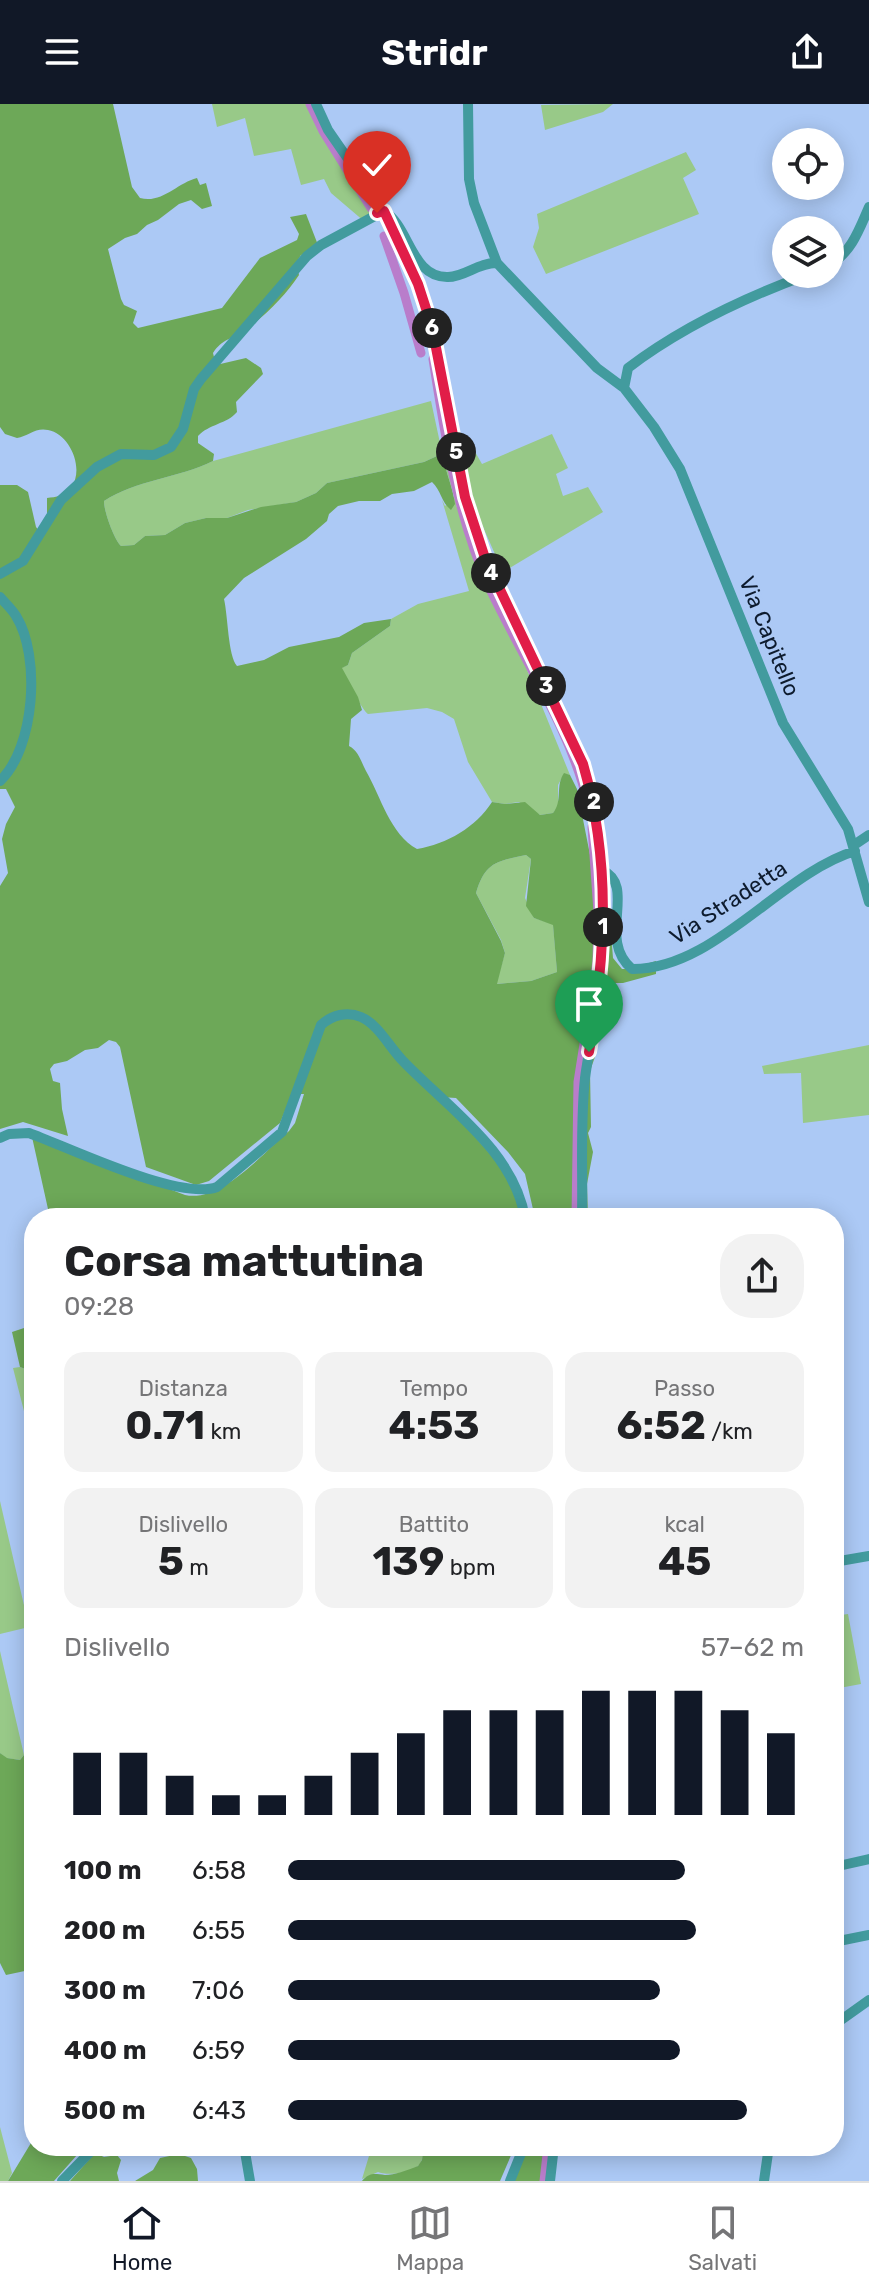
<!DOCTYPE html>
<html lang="it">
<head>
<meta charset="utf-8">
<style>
	:root { --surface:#fff; --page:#f2f2f2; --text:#202124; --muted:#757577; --line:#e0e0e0; --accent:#111827 }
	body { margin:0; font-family:Rubik,sans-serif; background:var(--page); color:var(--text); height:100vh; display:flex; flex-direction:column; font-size:30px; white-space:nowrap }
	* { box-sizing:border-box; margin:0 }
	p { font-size:26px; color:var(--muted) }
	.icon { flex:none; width:44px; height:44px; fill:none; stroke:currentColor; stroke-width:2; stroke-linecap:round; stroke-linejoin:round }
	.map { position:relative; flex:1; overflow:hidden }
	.sheet { position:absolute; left:24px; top:1104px; width:820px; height:948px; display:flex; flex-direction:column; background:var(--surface); border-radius:32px; box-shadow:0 4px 20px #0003 }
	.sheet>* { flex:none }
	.buttons { position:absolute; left:772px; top:24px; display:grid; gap:16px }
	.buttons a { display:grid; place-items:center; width:72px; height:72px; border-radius:50%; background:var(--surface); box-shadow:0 4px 20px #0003; font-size:40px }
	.pin { position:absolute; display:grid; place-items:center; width:68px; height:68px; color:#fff; margin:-82px -34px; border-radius:50% 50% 50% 0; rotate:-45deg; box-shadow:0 0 8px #0007 }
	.pin .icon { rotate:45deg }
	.km { position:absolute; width:40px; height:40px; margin:-20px; border-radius:50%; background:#222; color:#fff; font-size:22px; line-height:40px; text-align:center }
	.round { display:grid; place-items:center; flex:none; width:84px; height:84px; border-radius:32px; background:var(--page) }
	.overview { display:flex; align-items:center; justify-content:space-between; height:136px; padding:0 40px }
	h1 { font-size:44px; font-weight:700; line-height:60px }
	.figures { display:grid; grid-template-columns:repeat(3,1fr); gap:12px; height:136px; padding:8px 40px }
	.figures div { display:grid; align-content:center; border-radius:20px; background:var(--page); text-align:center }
	.figures b { font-size:40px; font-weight:700 }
	.figures small { font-size:22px; font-weight:400 }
	.figures p { font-size:22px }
	.chart { height:224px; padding:16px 40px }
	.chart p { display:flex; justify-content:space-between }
	.chart svg { width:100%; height:144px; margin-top:8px; stroke:var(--accent); stroke-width:6 }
	ul { padding:0 40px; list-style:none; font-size:26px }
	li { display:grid; grid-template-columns:128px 96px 1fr; align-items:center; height:60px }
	li i { height:20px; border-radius:10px; background:var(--accent) }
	header { display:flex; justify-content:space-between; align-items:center; height:104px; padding:0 40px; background:var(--accent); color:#fff; font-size:36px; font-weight:700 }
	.tabs { display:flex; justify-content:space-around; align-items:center; height:112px; border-top:2px solid var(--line); background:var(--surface); font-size:22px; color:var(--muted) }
	.tabs a { display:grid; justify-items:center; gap:4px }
	.tabs .selected { color:var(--accent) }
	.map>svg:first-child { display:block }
	.green { fill:#98c988 }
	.forest { fill:#6da858; fill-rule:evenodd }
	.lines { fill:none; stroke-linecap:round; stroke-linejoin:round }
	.canal { stroke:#b97dcb; stroke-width:9 }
	.street { stroke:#429b9e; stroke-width:10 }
	.route-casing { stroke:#fff; stroke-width:16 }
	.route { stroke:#e11d48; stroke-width:10 }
	.labels { text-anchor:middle; stroke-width:6; stroke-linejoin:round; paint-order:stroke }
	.street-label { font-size:22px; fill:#0d1b2e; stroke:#acc9f5 }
</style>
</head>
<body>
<header><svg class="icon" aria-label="menu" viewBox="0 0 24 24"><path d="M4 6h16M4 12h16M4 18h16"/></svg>Stridr<svg class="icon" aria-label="share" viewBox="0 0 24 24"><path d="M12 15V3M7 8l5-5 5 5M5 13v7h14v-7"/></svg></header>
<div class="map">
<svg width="869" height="2077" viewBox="0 0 869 2077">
	<rect width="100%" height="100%" fill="#acc9f5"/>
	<path class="green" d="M212,0H306L325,37L379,110L365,118L331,89L324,75L301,81L291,45L254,52L245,14L217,23Z
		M613,0L603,8L545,26L541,1Z
		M686,48L696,66L683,74L699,110L546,170L533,143L539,124L537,110Z
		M431,297L443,353L437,352L424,358L327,379L316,389L296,398L248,406L227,414H206L185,419L165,431L145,432L134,441L121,442C114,435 104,408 104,397C136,376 179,374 213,357Z
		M552,330L568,364L556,370L563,392L588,383L603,408L503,468L470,394L456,401L498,507L523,556L570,671L564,670L558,681V703L553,709L540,711L519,698L505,700L492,698L468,658L454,615L442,608L427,604L368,610C363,607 343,571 341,564L348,561L352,549L390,522L391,515L418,500L469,487L442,396L445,402L455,394L444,359L474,346L482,360Z
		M526,751L531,755L525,794L534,814L553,820L557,868L531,877L496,880L505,849L501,836L476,789C485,758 497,757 526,751Z
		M869,941V1011L803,1019L801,969L764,970L762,962Z
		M20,1263L34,1268V1319L26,1315L13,1264Z
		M0,1397L29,1523L0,1530Z
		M848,1510L861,1580L834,1585V1512Z
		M0,1547L24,1651L20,1656L6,1654L0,1649Z
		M0,2023L12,2069L8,2077H0Z
		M372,2042H424C423,2048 424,2057 418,2062C410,2069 387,2072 378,2068L362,2075Z"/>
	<path class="forest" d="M0,0H113L132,83L140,94C162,100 177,79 197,74L200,81L206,79L212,102L202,105L191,96L179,100L158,116L147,121L137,130L125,134L108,145L121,195L124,201L137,207L133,219L138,224L222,204L260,154L297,136L299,130L290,113L306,110L318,141L313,149L301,151L296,159L299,171C286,191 263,214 244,227C232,235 222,235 213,249L216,261L246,254L261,264L263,270L236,298L237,308C227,320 209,320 198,332V339L214,350L213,357C179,374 136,376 104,397C104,408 114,435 121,442L134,441L145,432L165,431L185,419L206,414H227L261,403L296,398L316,389L327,379L424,358L437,352L443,353C446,369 453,384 455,400L451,406C441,398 441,386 432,378L414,387L392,390L380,397H359L338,402L329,410L327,417L306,435L244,474L224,495C228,512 228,552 237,562L264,556L289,543L339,533L364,519L391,515L390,522L352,549L348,561L342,564L358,593L362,606L351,615L349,642C359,647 361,658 366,667C381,693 390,730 417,745C447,740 476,723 492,698L505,700L525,698L540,711L553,709C563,697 555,682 564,669L570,671L577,685L592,761L609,804L613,854L622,865H629L656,857V870L623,879H609L605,884L606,898L597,928L596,950L590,967L591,1023L588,1029L593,1048L587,1080L588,1114H535L525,1070L508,1048L456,994L440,993L513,1076L522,1114H50L32,1033L185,1091C221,1099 263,1049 289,1027L295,1019L304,990H292L280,1019L209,1077L196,1081L146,1063L120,943L116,938L109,936L98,944L85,946L67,957L54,960L50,965L53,977L60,979L62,1005L68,1032L23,1018L0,1025V782L8,769L2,735L6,720L15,703L6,685H0V381H17L28,388L36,423L40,428L47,420V394C56,393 65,392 71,384C85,365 70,330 48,326C36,323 28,332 17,334L5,330L0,323ZM526,751L531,755L526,802L534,814L553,821L557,868L531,877L497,880L505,849L501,837L476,789C485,758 497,757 526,751Z
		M34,1217V1268L20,1263L12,1228L27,1223Z
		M0,1649L7,1654L20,1656L24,1651L34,1665V1865L6,1871L0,1859Z
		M34,2034V2042H85L54,2077H8Z
		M424,2042H515L500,2077H362C370,2068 374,2070 385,2071C394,2071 409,2066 418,2062L422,2056Z
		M527,2042H550L545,2077H514Z
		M95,2049L104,2053L117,2051L121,2056L117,2069L119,2077H70Z
		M179,2050L191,2054L197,2065L198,2077H135L153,2066L160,2054Z"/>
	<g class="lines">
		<path class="canal" d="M310,0L323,27L371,104
			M384,132L404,189L421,249
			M433,255C445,332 457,413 490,485C521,551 573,630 588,701
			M576,1114L578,978L597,858L598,808L592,723
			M544,2077L548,2042"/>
		<path class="street" d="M316,0L328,26L384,107L418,180L442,266L465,393L485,454L583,660C604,732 609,809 600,884C596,914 589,944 585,974C580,1020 583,1068 582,1114
			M468,0L469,75L474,99L497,159L597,264L624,284L654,323L680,365L783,619L848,725L869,798
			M830,161C852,147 859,126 869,103
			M624,284L628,264C682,223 746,193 809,170
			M0,470L23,457L61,396L97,363L121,350L154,351L171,343L183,325L194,285L201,275L307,152L321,141L384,107C410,123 411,174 448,173C465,173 479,158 497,159
			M0,493C5,499 12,505 16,512C41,552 35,644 0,677
			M854,741L869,731
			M602,766C638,782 596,835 632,865C714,866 780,770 855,747
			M0,1034L9,1030L29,1029C70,1044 179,1097 217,1083L282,1028L321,921C332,911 347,907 361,913C378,920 390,944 403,957C447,1003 514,1047 525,1114
			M834,1458L869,1452
			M834,1763L869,1755
			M834,1838L869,1831
			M834,1921L869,1896
			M244,2042L250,2077
			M62,2077L96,2042
			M510,2077L524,2042
			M550,2077L554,2042
			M764,2077L769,2042"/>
	</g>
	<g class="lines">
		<defs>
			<path id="route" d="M377,109L384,107L418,180L432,223L465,393L485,454L583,660C611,757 606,850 589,948"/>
		</defs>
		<use href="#route" class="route-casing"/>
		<use href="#route" class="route"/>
	</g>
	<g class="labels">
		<g class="street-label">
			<text transform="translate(770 532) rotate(68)" y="8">Via Capitello</text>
			<text transform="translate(728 798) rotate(-33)" y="8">Via Stradetta</text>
		</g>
	</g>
</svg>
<div class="buttons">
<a><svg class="icon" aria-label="locate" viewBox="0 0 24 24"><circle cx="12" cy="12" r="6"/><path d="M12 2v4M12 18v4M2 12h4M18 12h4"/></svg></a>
<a><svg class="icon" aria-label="layers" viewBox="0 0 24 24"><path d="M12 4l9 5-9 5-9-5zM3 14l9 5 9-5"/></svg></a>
</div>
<div class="pin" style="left:589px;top:948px;background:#1e9e55"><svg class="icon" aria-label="arrive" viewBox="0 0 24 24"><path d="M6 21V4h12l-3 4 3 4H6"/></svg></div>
<div class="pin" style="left:377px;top:109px;background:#d93025"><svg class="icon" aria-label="check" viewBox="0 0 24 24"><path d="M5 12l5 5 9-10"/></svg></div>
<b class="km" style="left:603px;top:823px">1</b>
<b class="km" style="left:594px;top:698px">2</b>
<b class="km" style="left:546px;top:582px">3</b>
<b class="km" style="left:491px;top:469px">4</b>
<b class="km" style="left:456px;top:348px">5</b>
<b class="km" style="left:432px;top:224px">6</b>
<section class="sheet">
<div class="overview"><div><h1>Corsa mattutina</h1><p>09:28</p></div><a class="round"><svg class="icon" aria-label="share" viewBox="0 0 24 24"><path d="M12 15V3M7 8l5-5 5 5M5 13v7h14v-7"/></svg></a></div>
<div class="figures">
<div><p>Distanza</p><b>0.71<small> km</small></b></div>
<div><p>Tempo</p><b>4:53</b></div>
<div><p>Passo</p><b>6:52<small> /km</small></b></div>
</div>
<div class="figures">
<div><p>Dislivello</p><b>5<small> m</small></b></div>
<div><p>Battito</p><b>139<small> bpm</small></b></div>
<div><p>kcal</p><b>45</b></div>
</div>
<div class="chart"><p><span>Dislivello</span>57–62 m</p>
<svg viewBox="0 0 160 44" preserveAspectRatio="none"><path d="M5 44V25M15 44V25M25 44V32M35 44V38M45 44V38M55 44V32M65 44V25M75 44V19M85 44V12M95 44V12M105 44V12M115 44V6M125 44V6M135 44V6M145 44V12M155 44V19"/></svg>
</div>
<ul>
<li><b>100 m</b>6:58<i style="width:77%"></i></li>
<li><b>200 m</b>6:55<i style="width:79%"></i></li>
<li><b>300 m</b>7:06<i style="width:72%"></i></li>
<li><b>400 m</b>6:59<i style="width:76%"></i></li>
<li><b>500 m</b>6:43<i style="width:89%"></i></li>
</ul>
</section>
</div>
<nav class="tabs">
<a class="selected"><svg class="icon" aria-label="home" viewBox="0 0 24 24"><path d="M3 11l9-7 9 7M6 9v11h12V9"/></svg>Home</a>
<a><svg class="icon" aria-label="map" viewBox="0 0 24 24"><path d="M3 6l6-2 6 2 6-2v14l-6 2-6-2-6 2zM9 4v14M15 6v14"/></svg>Mappa</a>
<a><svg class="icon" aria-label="saved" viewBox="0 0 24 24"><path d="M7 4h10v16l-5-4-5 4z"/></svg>Salvati</a>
</nav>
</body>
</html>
